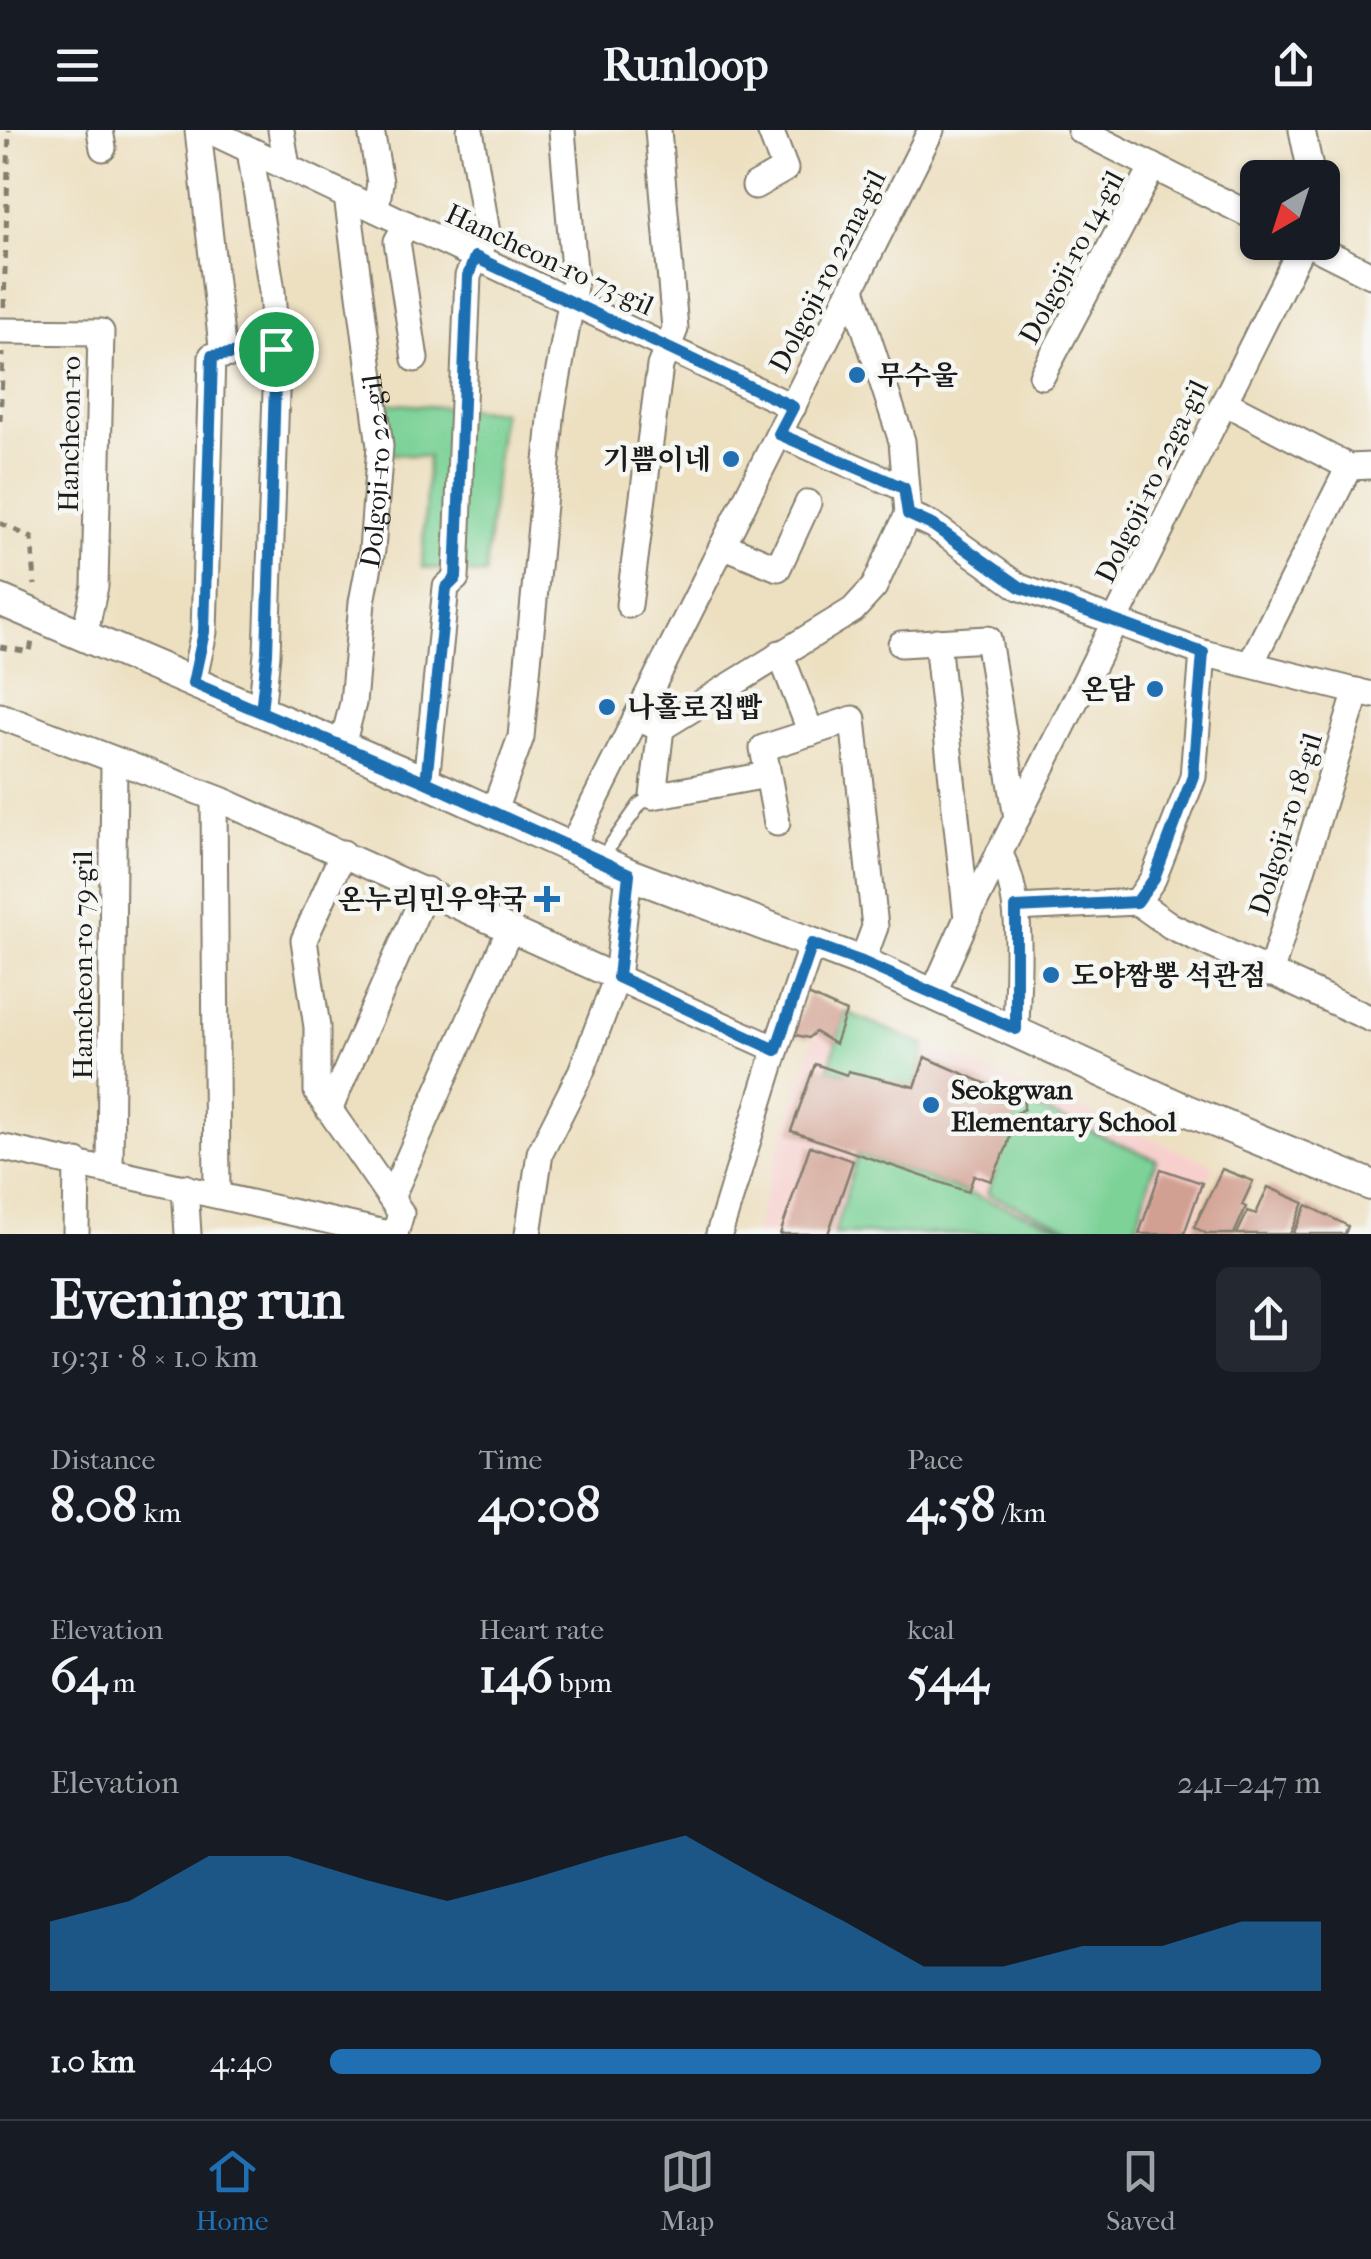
<!DOCTYPE html>
<html lang="en">
<head>
<meta charset="utf-8">
<style>
	:root { --surface:#171b24; --page:#242831; --text:#f1f3f6; --muted:#9ea1a6; --line:#363941; --accent:#1f6fb2 }
	body { margin:0; font-family:"IM FELL French Canon","Noto Serif KR",serif; background:var(--page); color:var(--text); height:100vh; display:flex; flex-direction:column; font-size:38px; white-space:nowrap }
	* { box-sizing:border-box; margin:0 }
	p { font-size:32px; color:var(--muted) }
	.icon { flex:none; width:55px; height:55px; fill:none; stroke:currentColor; stroke-width:2; stroke-linecap:round; stroke-linejoin:round }
	.map { position:relative; height:1104px; overflow:hidden }
	.drawer { display:flex; flex-direction:column; background:var(--surface); flex:1 }
	.drawer>* { flex:none }
	.needle { width:65px; rotate:219deg }
	.fabs { position:absolute; left:1240px; top:30px; display:grid; gap:20px }
	.fabs a { display:grid; place-items:center; width:100px; height:100px; border-radius:15px; background:var(--surface); box-shadow:0 2px 8px #0004; font-size:50px }
	.pin { position:absolute; display:grid; place-items:center; width:85px; height:85px; color:#fff; margin:-42px; border:5px solid #fff; border-radius:50%; box-shadow:0 2px 10px #0007 }
	.round { display:grid; place-items:center; flex:none; width:105px; height:105px; border-radius:15px; background:var(--page) }
	.summary { display:flex; align-items:center; justify-content:space-between; height:170px; padding:0 50px }
	h1 { font-size:55px; font-weight:800; line-height:75px }
	.figures { display:grid; grid-template-columns:repeat(3,1fr); gap:15px; height:170px; padding:10px 50px }
	.figures div { display:grid; align-content:center }
	.figures b { font-size:50px; font-weight:800 }
	.figures small { font-size:28px; font-weight:400 }
	.figures p { font-size:28px }
	.chart { height:280px; padding:20px 50px }
	.chart p { display:flex; justify-content:space-between }
	.chart svg { width:100%; height:180px; margin-top:10px; fill:var(--accent); opacity:.7 }
	ul { padding:0 50px; list-style:none; font-size:32px }
	li { display:grid; grid-template-columns:160px 120px 1fr; align-items:center; height:75px }
	li i { height:25px; border-radius:12px; background:var(--accent) }
	header { display:flex; justify-content:space-between; align-items:center; height:130px; padding:0 50px; background:var(--surface); font-size:45px; font-weight:800 }
	.dock { display:flex; justify-content:space-around; align-items:center; height:140px; border-top:2px solid var(--line); background:var(--surface); font-size:28px; color:var(--muted) }
	.dock a { display:grid; justify-items:center; gap:5px }
	.dock .selected { color:var(--accent) }
	.map>svg:first-child { display:block }
	.built { fill:#f7d0ce }
	.green { fill:#7cd297; stroke:#4c775a; stroke-width:2.5 }
	.building { fill:#d2a092 }
	.lines { fill:none; stroke-linecap:round; stroke-linejoin:round }
	.service-casing { stroke:#847e6e; stroke-width:16 }
	.minor-casing { stroke:#847e6e; stroke-width:29 }
	.tertiary-casing { stroke:#847e6e; stroke-width:34 }
	.path { stroke:#847e6e; stroke-width:5; stroke-dasharray:8 8; stroke-linecap:butt }
	.service { stroke:#fff; stroke-width:12 }
	.minor { stroke:#fff; stroke-width:25 }
	.tertiary { stroke:#fff; stroke-width:30 }
	.route-casing { stroke:#fff; stroke-width:20 }
	.route { stroke:#1f6fb2; stroke-width:12 }
	.poi-dot { fill:#1f6fb2; stroke:#f6f6f2; stroke-width:4 }
	.labels { text-anchor:middle; stroke-width:9; stroke-linejoin:round; paint-order:stroke }
	.street-label { font-size:28px; fill:#1c1c1c; stroke:#f6f6f2 }
	.poi-label { font-size:28px; font-weight:bold; fill:#1c1c1c; stroke:#f6f6f2; text-anchor:start }
</style>
</head>
<body>
<header><svg class="icon" aria-label="menu" viewBox="0 0 24 24"><path d="M4 6h16M4 12h16M4 18h16"/></svg>Runloop<svg class="icon" aria-label="share" viewBox="0 0 24 24"><path d="M12 15V3M7 8l5-5 5 5M5 13v7h14v-7"/></svg></header>
<div class="map">
<svg width="1371" height="1104" viewBox="0 0 1371 1104">
	<rect width="100%" height="100%" fill="#f6f6f2"/>
	<filter id="ink" filterUnits="userSpaceOnUse"><feTurbulence type="fractalNoise" baseFrequency=".01" numOctaves="2"/><feDisplacementMap in="SourceGraphic" scale="20" xChannelSelector="R" yChannelSelector="G"/><feConvolveMatrix kernelMatrix="1 2 1 2 8 2 1 2 1" color-interpolation-filters="sRGB"/></filter>
	<filter id="wash" filterUnits="userSpaceOnUse"><feTurbulence type="fractalNoise" baseFrequency=".0048" numOctaves="4" result="noise"/><feDisplacementMap in="SourceGraphic" scale="40" xChannelSelector="R" yChannelSelector="G"/><feGaussianBlur stdDeviation="2.25" result="paint"/><feColorMatrix in="noise" values="0 0 0 0 0 0 0 0 0 0 0 0 0 0 0 0 0 1.4 0 .05"/><feComposite in="paint" operator="in"/></filter>
	<g filter="url(#wash)">
		<rect width="100%" height="100%" fill="#ede0c1"/>
		<path class="built" d="M846,882L1214,1035L1192,1104H753L815,902L835,913Z"/>
		<path class="green" d="M381,273L502,281L485,445L422,437L428,327L386,323Z
			M846,882L925,915L915,957L828,939Z
			M1024,973L1156,1029L1134,1104H1086L987,1064L1016,984Z
			M858,1024L1082,1104H834Z"/>
		<g id="blocks">
			<path class="building" d="M808,865L846,882L835,914L815,902L808,908L792,904Z
				M925,927L1021,969L1024,973V979L1016,983L1007,1017L991,1051L974,1045L968,1062L791,1001L815,934L847,945L848,941L915,957Z
				M810,1016L853,1031L828,1104H780Z
				M1161,1039L1202,1053L1184,1104H1139Z
				M1222,1039L1253,1051L1242,1075L1246,1077L1234,1104H1207L1194,1097Z
				M1268,1057L1304,1073L1290,1104H1237L1248,1081L1256,1084Z
				M1307,1075L1348,1096L1345,1104H1293Z"/>
		</g>
	</g>
	<g filter="url(#ink)">
		<use href="#blocks" fill-opacity="0" stroke="#847e6e" stroke-width="2.5"/>
		<g class="lines">
			<defs>
				<path id="service" d="M601,729L640,674L653,666"/>
				<g id="minor">
					<path d="M100,0L103,18"/>
					<path d="M208,0L793,277"/>
					<path d="M281,0L287,37"/>
					<path d="M371,0L380,52L376,79"/>
					<path d="M1080,0L1258,89"/>
					<path d="M1302,0L1312,48"/>
					<path d="M250,20L272,161L277,234L267,524L261,582"/>
					<path d="M755,56L785,39L770,0"/>
					<path d="M407,94L397,111L415,229"/>
					<path d="M1305,112L1371,145"/>
					<path d="M0,201L101,202L95,456L84,507"/>
					<path d="M223,225L276,219"/>
					<path d="M1042,246L1153,36"/>
					<path d="M1224,272L1349,337L1371,336"/>
					<path d="M779,304L904,358"/>
					<path d="M908,384L934,396L1019,457L1203,523L1371,565"/>
					<path d="M723,415L778,438L808,373"/>
					<path d="M629,475L660,236L675,199L658,0"/>
					<path d="M937,511L967,788"/>
					<path d="M901,514L988,509L1017,688"/>
					<path d="M780,523L811,603"/>
					<path d="M1251,533L1349,337"/>
					<path d="M193,553L204,502L212,226L223,225L198,0"/>
					<path d="M0,586L221,670L776,919"/>
					<path d="M636,588L661,598L853,480L874,457L908,384L902,311L852,159"/>
					<path d="M661,598L653,666L767,645"/>
					<path id="s1" d="M342,616L353,573L362,472L372,420L380,316L347,66"/>
					<path d="M426,652L446,457L456,448L468,146L487,103L470,0"/>
					<path d="M214,668L217,1064"/>
					<path d="M493,683L521,607L552,279L575,151L562,0"/>
					<path d="M777,693L763,618L853,589L875,797L862,832"/>
					<path d="M571,718L931,0"/>
					<path d="M343,723L304,810L317,897V962L401,1083L395,1104"/>
					<path d="M999,723C1026,769 1017,846 1016,899"/>
					<path d="M1137,772L1171,796L1371,889"/>
					<path d="M1016,778L1137,772L1153,749L1193,647L1203,523"/>
					<path d="M1270,844L1357,561"/>
					<path d="M933,864L967,788L1304,112"/>
					<path d="M329,980L426,760"/>
					<path d="M0,1017L389,1104"/>
					<path d="M110,1040L114,630"/>
					<path d="M185,1057L188,1104"/>
					<path d="M391,1068L510,799"/>
					<path d="M76,1104L77,1032"/>
					<path d="M528,1104L540,1023L581,942L617,847L629,744"/>
					<path d="M719,1104L776,919L812,814"/>
				</g>
				<path id="tertiary" d="M0,470L426,652L629,744L862,832L1186,980L1371,1055"/>
			</defs>
			<use href="#service" class="service-casing"/>
			<use href="#minor" class="minor-casing"/>
			<use href="#tertiary" class="tertiary-casing"/>
			<path class="path" d="M4,177L9,0
				M0,291L3,223
				M0,393L32,408L35,455
				M0,517L30,522L32,510"/>
			<use href="#service" class="service"/>
			<use href="#minor" class="minor"/>
			<use href="#tertiary" class="tertiary"/>
		</g>
	</g>
	<g class="lines" filter="url(#ink)">
		<defs>
			<path id="route" d="M276,219L267,524L261,582L426,652L629,744L618,847L776,920L812,814L862,832L1016,899V778L1137,772L1154,749L1193,646L1203,523L1020,457L934,396L908,384L904,358L779,304L793,277L475,127L468,146L456,448L446,458L426,652C349,619 271,586 193,553L204,502L212,226L276,219"/>
		</defs>
		<use href="#route" class="route-casing"/>
		<use href="#route" class="route"/>
	</g>
	<g class="poi-dot">
		<circle cx="857" cy="245" r="10"/>
		<circle cx="731" cy="329" r="10"/>
		<circle cx="1155" cy="559" r="10"/>
		<circle cx="607" cy="577" r="10"/>
		<path d="M542 754h10v10h10v10h-10v10h-10v-10h-10v-10h10z"/>
		<circle cx="1051" cy="845" r="10"/>
		<circle cx="931" cy="975" r="10"/>
	</g>
	<g class="labels">
		<g class="street-label">
			<text transform="translate(1071 127) rotate(-62)" y="10">Dolgoji-ro 14-gil</text>
			<text transform="translate(550 129) rotate(25)" y="10">Hancheon-ro 73-gil</text>
			<text transform="translate(827 141) rotate(-63)" y="10">Dolgoji-ro 22na-gil</text>
			<text transform="translate(69 304) rotate(-89)" y="10">Hancheon-ro</text>
			<text dy="10" stroke="none"><textPath href="#s1" startOffset="278">Dolgoji-ro 22-gil</textPath></text>
			<text transform="translate(1151 351) rotate(-64)" y="10">Dolgoji-ro 22ga-gil</text>
			<text transform="translate(1285 694) rotate(-73)" y="10">Dolgoji-ro 18-gil</text>
			<text transform="translate(82 835) rotate(-90)" y="10">Hancheon-ro 79-gil</text>
		</g>
		<g class="poi-label">
			<text x="877" y="255">무수울</text>
			<text x="711" y="339" text-anchor="end">기쁨이네</text>
			<text x="1135" y="569" text-anchor="end">온담</text>
			<text x="627" y="587">나홀로집빱</text>
			<text x="527" y="779" text-anchor="end">온누리민우약국</text>
			<text x="1071" y="855">도야짬뽕 석관점</text>
			<text x="951" y="969">Seokgwan<tspan x="951" dy="32">Elementary School</tspan></text>
		</g>
	</g>
</svg>
<div class="fabs">
<a><svg class="needle" viewBox="-14 -14 28 28"><path d="M0-13l5 13h-10z" fill="#e53935"/><path d="M0 13l5-13h-10z" fill="#9ea1a6"/></svg></a>
</div>
<div class="pin" style="left:276px;top:219px;background:#1e9e55"><svg class="icon" aria-label="arrive" viewBox="0 0 24 24"><path d="M6 21V4h12l-3 4 3 4H6"/></svg></div>
</div>
<section class="drawer">
<div class="summary"><div><h1>Evening run</h1><p>19:31 · 8 × 1.0 km</p></div><a class="round"><svg class="icon" aria-label="share" viewBox="0 0 24 24"><path d="M12 15V3M7 8l5-5 5 5M5 13v7h14v-7"/></svg></a></div>
<div class="figures">
<div><p>Distance</p><b>8.08<small> km</small></b></div>
<div><p>Time</p><b>40:08</b></div>
<div><p>Pace</p><b>4:58<small> /km</small></b></div>
</div>
<div class="figures">
<div><p>Elevation</p><b>64<small> m</small></b></div>
<div><p>Heart rate</p><b>146<small> bpm</small></b></div>
<div><p>kcal</p><b>544</b></div>
</div>
<div class="chart"><p><span>Elevation</span>241–247 m</p>
<svg viewBox="0 0 160 44" preserveAspectRatio="none"><path d="M0 44V27L10 22L20 11L30 11L40 17L50 22L60 17L70 11L80 6L90 17L100 27L110 38L120 38L130 33L140 33L150 27L160 27V44z"/></svg>
</div>
<ul>
<li><b>1.0 km</b>4:40<i style="width:100%"></i></li>
</ul>
</section>
<nav class="dock">
<a class="selected"><svg class="icon" aria-label="home" viewBox="0 0 24 24"><path d="M3 11l9-7 9 7M6 9v11h12V9"/></svg>Home</a>
<a><svg class="icon" aria-label="map" viewBox="0 0 24 24"><path d="M3 6l6-2 6 2 6-2v14l-6 2-6-2-6 2zM9 4v14M15 6v14"/></svg>Map</a>
<a><svg class="icon" aria-label="saved" viewBox="0 0 24 24"><path d="M7 4h10v16l-5-4-5 4z"/></svg>Saved</a>
</nav>
</body>
</html>
